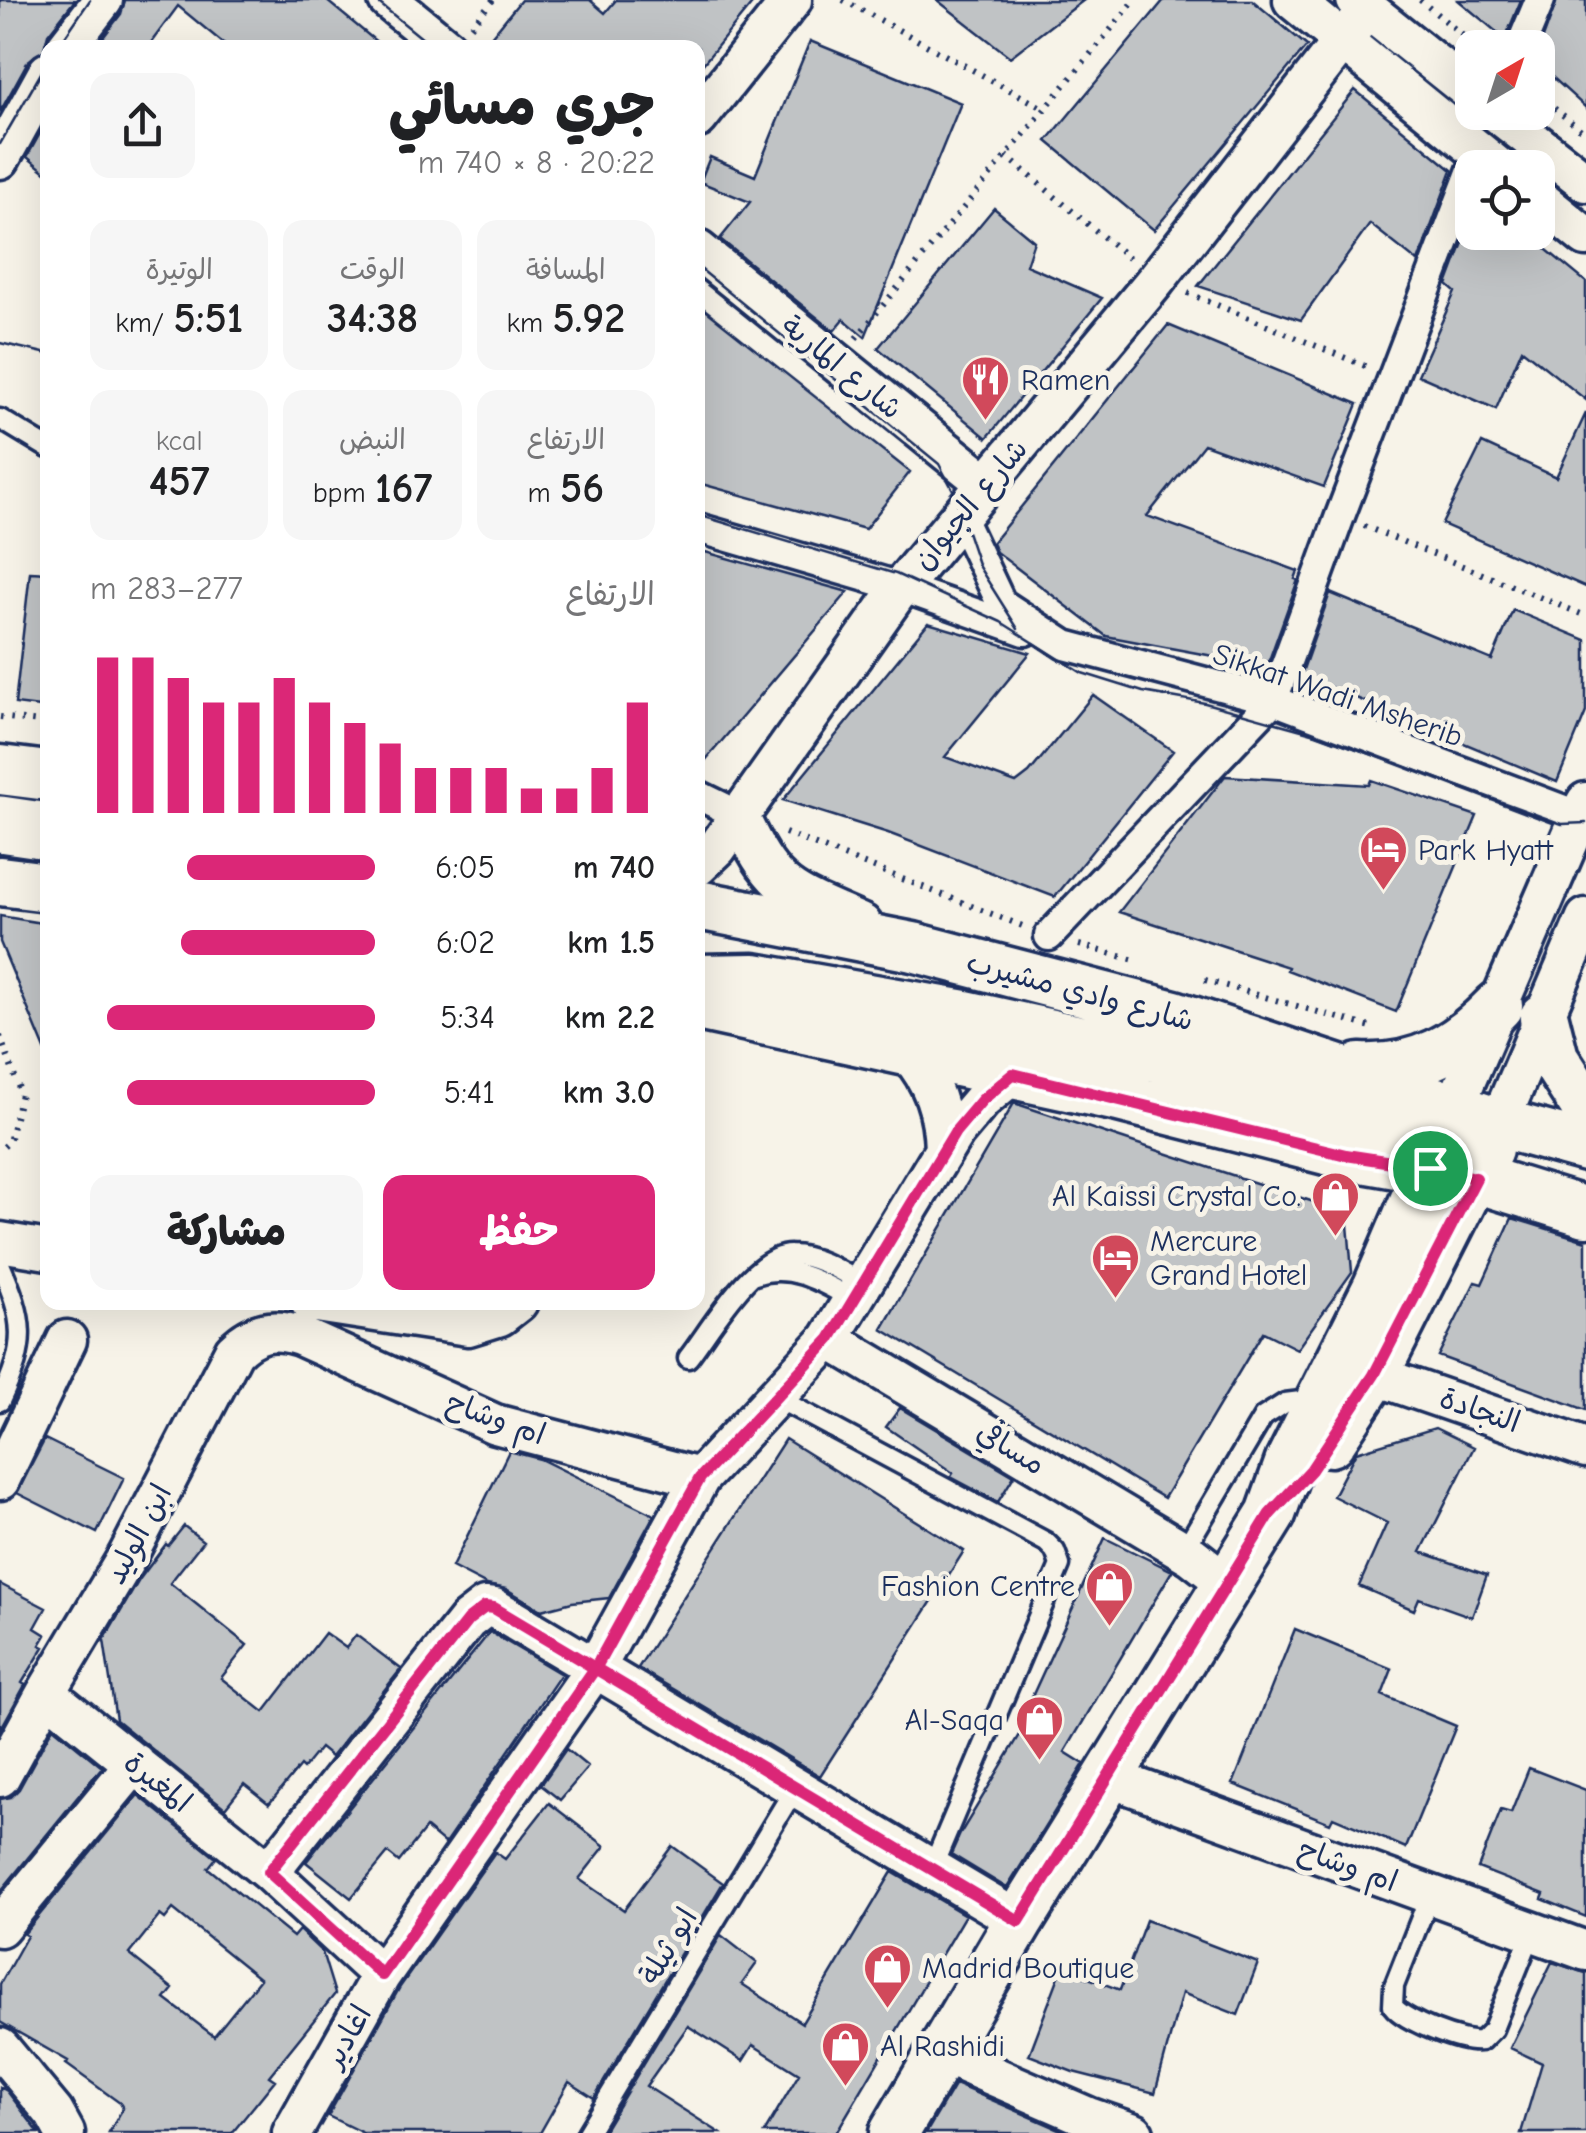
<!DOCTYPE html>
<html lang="ar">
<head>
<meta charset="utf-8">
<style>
	:root { --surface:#fff; --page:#f6f6f6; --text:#202124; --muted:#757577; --accent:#db2777 }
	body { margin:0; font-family:"Comic Neue","Playpen Sans Arabic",sans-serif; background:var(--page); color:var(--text); direction:rtl; height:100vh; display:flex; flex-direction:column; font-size:38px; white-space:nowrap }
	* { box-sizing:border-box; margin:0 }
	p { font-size:32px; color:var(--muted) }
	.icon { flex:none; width:55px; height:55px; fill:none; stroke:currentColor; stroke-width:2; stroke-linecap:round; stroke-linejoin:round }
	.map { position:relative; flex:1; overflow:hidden; direction:ltr }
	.side { position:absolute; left:40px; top:40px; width:665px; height:1270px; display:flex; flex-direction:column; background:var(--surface); border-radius:20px; box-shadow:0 10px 40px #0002; direction:rtl }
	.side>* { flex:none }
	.needle { width:65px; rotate:39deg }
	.buttons { position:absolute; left:1455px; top:30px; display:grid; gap:20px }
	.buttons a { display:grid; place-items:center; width:100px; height:100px; border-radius:20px; background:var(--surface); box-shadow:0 10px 40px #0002; font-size:50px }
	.pin { position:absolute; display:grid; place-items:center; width:85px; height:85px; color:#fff; margin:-42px; border:5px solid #fff; border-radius:50%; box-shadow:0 2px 10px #0007 }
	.round { display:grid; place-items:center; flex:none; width:105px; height:105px; border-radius:20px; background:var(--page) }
	.overview { display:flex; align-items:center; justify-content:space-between; height:170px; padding:0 50px }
	h1 { font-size:55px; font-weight:800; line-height:75px }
	.figures { display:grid; grid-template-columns:repeat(3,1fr); gap:15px; height:170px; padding:10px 50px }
	.figures div { display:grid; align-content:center; border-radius:20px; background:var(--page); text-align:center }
	.figures b { font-size:42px; font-weight:800 }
	.figures small { font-size:28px; font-weight:400 }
	.figures p { font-size:28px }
	.chart { height:280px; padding:20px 50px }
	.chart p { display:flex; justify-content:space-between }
	.chart svg { width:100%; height:180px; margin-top:10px; stroke:var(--accent); stroke-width:6 }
	.button { display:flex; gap:20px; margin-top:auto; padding:20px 50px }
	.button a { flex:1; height:115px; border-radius:20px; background:var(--accent); color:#fff; font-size:40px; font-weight:800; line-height:115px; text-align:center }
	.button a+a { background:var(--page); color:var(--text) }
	ul { padding:0 50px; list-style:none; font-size:32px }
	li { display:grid; grid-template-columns:160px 120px 1fr; align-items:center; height:75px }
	li i { height:25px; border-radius:12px; background:var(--accent) }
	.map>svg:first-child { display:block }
	.building { fill:#c0c3c5; stroke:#1b2f5e; stroke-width:2.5; fill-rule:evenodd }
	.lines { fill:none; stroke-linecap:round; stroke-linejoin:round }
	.service-casing { stroke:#1b2f5e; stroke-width:25 }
	.pedestrian-casing { stroke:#1b2f5e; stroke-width:35 }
	.minor-casing { stroke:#1b2f5e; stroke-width:45 }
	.tertiary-casing { stroke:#1b2f5e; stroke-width:55 }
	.primary-casing { stroke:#1b2f5e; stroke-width:62 }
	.path { stroke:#1b2f5e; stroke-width:6; stroke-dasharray:2.5 8; stroke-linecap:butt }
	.service { stroke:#f7f3e8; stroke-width:18 }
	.pedestrian { stroke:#f7f3e8; stroke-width:28 }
	.minor { stroke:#f7f3e8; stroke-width:38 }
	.tertiary { stroke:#f7f3e8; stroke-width:48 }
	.primary { stroke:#f7f3e8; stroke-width:55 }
	.tram { stroke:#1b2f5e; stroke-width:2.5 }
	.route-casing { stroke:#fff; stroke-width:20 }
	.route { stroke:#db2777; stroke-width:12 }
	.labels { text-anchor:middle; stroke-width:10; stroke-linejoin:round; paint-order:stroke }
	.street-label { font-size:30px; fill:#1b2f5e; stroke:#f7f3e8 }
	.poi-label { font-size:30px; fill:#1b2f5e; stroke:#f7f3e8; text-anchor:start }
</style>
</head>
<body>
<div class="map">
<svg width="1586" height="2133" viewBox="0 0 1586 2133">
	<rect width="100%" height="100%" fill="#f7f3e8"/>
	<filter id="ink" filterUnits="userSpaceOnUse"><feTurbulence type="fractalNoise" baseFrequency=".01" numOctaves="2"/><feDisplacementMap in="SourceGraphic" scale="20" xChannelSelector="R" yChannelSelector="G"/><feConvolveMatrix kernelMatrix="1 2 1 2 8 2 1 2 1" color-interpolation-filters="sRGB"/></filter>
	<g filter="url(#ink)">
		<path class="building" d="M0,0H75L48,34L44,50L28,61L0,112Z
			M125,0H326L384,48H229L178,6L147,48H95L121,14Z
			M521,0H590L605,13L616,0H755L698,70V48H482Z
			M937,0H1084L1010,57Z
			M1164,0H1252L1307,46L1154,230L1047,141Z
			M1458,0H1521L1505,39Z
			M1557,0H1586V108L1538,64V52Z
			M810,41L961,103L865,337L844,319L834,331L720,239L750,202L700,182L710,157L755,176Z
			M1355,90L1452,170L1418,262L1370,224L1301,320L1198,286Z
			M48,119V174L27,157Z
			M994,208L1034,241L1026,265L1102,298L987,438L878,348Z
			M1467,232H1525L1586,282V400L1522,349L1496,409L1418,375L1455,292L1447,285Z
			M698,304L910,472L865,529L698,483Z
			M1168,325L1358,404L1324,487L1204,444L1147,516L1298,571L1295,579L1298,580L1267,666L1106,636L996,552L992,543Z
			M1586,413V587L1442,524L1482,443L1556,477Z
			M698,550L848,592L698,769Z
			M30,572L48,573V708L15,704Z
			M1330,593L1492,660L1513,610L1586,640V712L1557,782L1301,675Z
			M928,623L1030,653L945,757L1016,783L1029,773L1093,695L1173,751L1055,897L888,833L783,800Z
			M1225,776L1369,785L1371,780L1477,816L1396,1012L1287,970L1288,967L1119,912Z
			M0,916L48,924V1057L0,942Z
			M1014,1103L1347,1213L1352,1272L1297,1349L1263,1332L1164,1498L882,1329Z
			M1512,1218L1586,1241V1410L1438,1356L1475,1282L1482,1284Z
			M900,1408L1014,1476L998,1502L951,1477L953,1473L886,1427Z
			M1435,1428L1474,1447L1421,1552L1487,1575L1472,1617L1419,1598L1414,1610L1359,1586L1387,1523L1333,1496L1356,1452Z
			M45,1439L124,1478L97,1533L17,1493Z
			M785,1439L964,1551L820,1776L638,1668Z
			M509,1451L540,1459L654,1515L609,1598L572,1602L542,1610L506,1589L487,1585L452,1567Z
			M184,1526L203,1541L170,1583L247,1645L221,1678L264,1712L325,1633L346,1648L356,1635L401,1669L331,1757L320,1748L303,1769L300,1766L269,1804L244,1784L225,1808L116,1720L104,1640L139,1580L166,1544L168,1546Z
			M1105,1538L1172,1571L1065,1752L1084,1764L1007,1888L951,1854L960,1834L1038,1705L1030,1701Z
			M0,1584L46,1608L35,1628L46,1635L40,1645L44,1647L22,1683L25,1685L0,1730Z
			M1295,1629L1392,1669L1382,1695L1456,1726L1406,1848L1333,1817L1330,1823L1233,1784Z
			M490,1632L561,1674L445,1844L426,1828L399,1862L388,1853L351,1898L306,1862Z
			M53,1727L102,1767L0,1892V1799L11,1797L19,1789Z
			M566,1749L588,1767L560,1800L541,1785Z
			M1529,1768L1586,1790V1917L1542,1899L1544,1894L1478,1868L1501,1810L1511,1813Z
			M138,1795L216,1858L208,1868L293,1937L299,1930L322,1952L335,1994L269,2076L275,2080L232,2133H109L123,2108L120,2103L66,2064L68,2061L0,2022V1984L27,1936L24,1934ZM173,1909L260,1979L214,2036L165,1999L173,1989L129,1954L160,1915L165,1919Z
			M549,1803L605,1846L579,1879L624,1910L672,1846L723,1883L594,2098L569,2082L540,2133H363L328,2116L400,1987L495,1852L505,1859Z
			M892,1872L965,1915L836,2133H764L799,2074L753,2045L743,2061L688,2026L646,2086L720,2133H602L721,1935L757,1963L742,1984L802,2023Z
			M1146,1920L1258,1963L1238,2015L1182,1993L1155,2093L1073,2072L1029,2055L1062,1968L1120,1990Z
			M1552,1962L1586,1973V2133H1521L1542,2063L1510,2048Z
			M955,2084L1061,2130L1067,2133H926Z
			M0,2087L7,2091L39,2133H0Z"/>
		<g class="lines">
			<defs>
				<path id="service" d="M0,419L48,448
					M0,1264C25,1322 28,1343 0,1401
					M755,1275C791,1262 823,1283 854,1300
					M688,1358C710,1330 753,1254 791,1255C816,1255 842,1272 863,1284
					M775,1397L1046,1542L1055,1551L1060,1565L932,1868
					M1183,1552L1263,1417L1285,1403L1317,1399
					M1430,1895L1394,1986L1393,2006C1404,2021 1463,2044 1481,2041L1493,2029L1532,1932
					M587,2133L795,1788"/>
				<path id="pedestrian" d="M1520,48L1540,0
					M960,516L1001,603L1065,645L1273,700L1580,816L1586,814
					M698,528L901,587L1025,631
					M698,795L739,815
					M1049,936L1273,700L1340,516L1472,170"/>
				<path id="minor" d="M388,0L447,48
					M1293,0L1499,168
					M1356,0L1472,93
					M66,48L103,0
					M1496,112L1586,182
					M698,118L792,0
					M0,159L48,72
					M1538,198L1586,237
					M698,250L987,484
					M739,815C774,892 788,891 862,924
					M698,866L717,848L901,587L1156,280L1367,9
					M908,1052C933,1082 943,1110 944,1150
					M1455,1106L1586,802
					M1499,1123L1586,918
					M0,1242L48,1250
					M310,1302L468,1326L500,1316L518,1302
					M829,1339L1192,1556L1228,1584
					M1374,1375L1586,1448
					M0,1480L67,1340
					M46,1693L269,1872L381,1975
					M0,1777L46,1693L127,1557L234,1351C254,1331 273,1327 300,1336L495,1424L700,1478
					M1110,1778L1586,1951
					M269,1872L467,1621L485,1607L494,1608L1019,1921
					M0,1927L135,1763
					M0,2048L54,2113L65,2133
					M943,2054L1088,2117L1134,2133
					M292,2133L381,1975L596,1667L700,1478L829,1339L955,1132L982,1100L1013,1074"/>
				<path id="tertiary" d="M0,770L48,776
					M0,881L48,887
					M698,905L913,947L1174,1015L1499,1123L1586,1147
					M698,979L754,978L965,1015L1157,1057L1317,1107L1459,1143
					M698,1006L1119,1097L1346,1155L1476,1178L1586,1212
					M1544,1018L1554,1058L1586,1108
					M1360,1068C1418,1071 1459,1047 1498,1006
					M1330,1442L1374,1375L1488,1149
					M894,2133L1019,1921L1271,1514L1290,1461L1378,1286L1455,1106"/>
				<path id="primary" d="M0,824L48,831"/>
			</defs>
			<use href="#service" class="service-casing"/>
			<use href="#pedestrian" class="pedestrian-casing"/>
			<use href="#minor" class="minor-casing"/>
			<use href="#tertiary" class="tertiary-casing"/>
			<use href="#primary" class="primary-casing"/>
			<path class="path" d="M843,0L1045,109
				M1420,0L1478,48
				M471,26L493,0
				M1538,95L1586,134
				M1006,156L1130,259
				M1188,293L1370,368
				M856,338L1135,0
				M1364,526L1586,616
				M0,717L48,723
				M785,833L1025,927
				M1079,945L1135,960
				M1205,980L1371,1027
				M0,1036L21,1094L9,1142L0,1150"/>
			<use href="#service" class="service"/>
			<use href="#pedestrian" class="pedestrian"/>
			<use href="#minor" class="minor"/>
			<use href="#tertiary" class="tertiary"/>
			<use href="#primary" class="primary"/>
			<path class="tram" d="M375,0L434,48
				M57,48L90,0
				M0,144L48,61
				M698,267L939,464L953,490L979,567L1018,629
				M0,343L48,354
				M698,515L896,574L1001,622L1082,673L1143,692L1205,703L1316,734L1562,824L1586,823"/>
		</g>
	</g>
	<g class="lines" filter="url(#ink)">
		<defs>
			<path id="route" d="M1430,1168L1346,1155L1013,1074L982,1100L955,1132L830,1339L700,1478L596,1667L382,1975L269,1872L468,1620L485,1607L494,1608L1019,1921L1270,1514L1311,1470L1374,1375L1476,1178L1430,1168"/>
		</defs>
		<use href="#route" class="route-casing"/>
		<use href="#route" class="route"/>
	</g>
	<defs>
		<symbol id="restaurant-pin" viewBox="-11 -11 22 30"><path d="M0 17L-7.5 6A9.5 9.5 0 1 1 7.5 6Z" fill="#d1495b" stroke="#f7f3e8"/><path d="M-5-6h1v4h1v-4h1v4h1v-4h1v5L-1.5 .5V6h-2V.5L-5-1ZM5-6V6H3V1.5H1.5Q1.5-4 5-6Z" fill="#fff"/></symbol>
		<symbol id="hotel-pin" viewBox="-11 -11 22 30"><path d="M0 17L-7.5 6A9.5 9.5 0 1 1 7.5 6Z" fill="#d1495b" stroke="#f7f3e8"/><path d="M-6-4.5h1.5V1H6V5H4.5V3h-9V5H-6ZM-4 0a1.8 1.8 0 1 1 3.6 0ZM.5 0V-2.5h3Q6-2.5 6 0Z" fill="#fff"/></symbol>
		<symbol id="shop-pin" viewBox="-11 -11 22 30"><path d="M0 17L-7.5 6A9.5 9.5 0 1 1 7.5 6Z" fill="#d1495b" stroke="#f7f3e8"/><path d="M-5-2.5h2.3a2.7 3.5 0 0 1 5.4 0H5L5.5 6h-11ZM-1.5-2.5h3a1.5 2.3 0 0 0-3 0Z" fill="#fff"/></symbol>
	</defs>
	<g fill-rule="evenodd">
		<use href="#restaurant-pin" x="958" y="352" width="55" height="75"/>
		<use href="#hotel-pin" x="1356" y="822" width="55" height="75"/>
		<use href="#shop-pin" x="1308" y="1168" width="55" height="75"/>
		<use href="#hotel-pin" x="1088" y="1230" width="55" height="75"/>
		<use href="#shop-pin" x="1082" y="1558" width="55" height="75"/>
		<use href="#shop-pin" x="1012" y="1692" width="55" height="75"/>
		<use href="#shop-pin" x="860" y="1940" width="55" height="75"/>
		<use href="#shop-pin" x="818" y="2018" width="55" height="75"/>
	</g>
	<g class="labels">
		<g class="street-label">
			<text transform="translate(842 367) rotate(39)" y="10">شارع المارية</text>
			<text transform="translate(970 504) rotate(-50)" y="10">شارع الجيوان</text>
			<text transform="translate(1338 695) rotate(19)" y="10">Sikkat Wadi Msherib</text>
			<text transform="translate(1080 991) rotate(15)" y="10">شارع وادي مشيرب</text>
			<text transform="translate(1480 1410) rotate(19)" y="10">النجادة</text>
			<text transform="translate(496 1418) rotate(20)" y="10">ام وشاح</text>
			<text transform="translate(1011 1448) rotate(31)" y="10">مسافي</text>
			<text transform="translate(138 1534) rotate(-62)" y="10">ابن الوليد</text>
			<text transform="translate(158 1782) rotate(39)" y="10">المغيرة</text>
			<text transform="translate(1348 1865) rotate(20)" y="10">ام وشاح</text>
			<text transform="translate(668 1946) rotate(-59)" y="10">ابو ثيلة</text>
			<text transform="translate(347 2036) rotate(-60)" y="10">اغادير</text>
		</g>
		<g class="poi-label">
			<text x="1021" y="390">Ramen</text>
			<text x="1418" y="860">Park Hyatt</text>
			<text x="1301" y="1206" text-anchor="end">Al Kaissi Crystal Co.</text>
			<text x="1150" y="1251">Mercure<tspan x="1150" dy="34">Grand Hotel</tspan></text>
			<text x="1075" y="1596" text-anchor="end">Fashion Centre</text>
			<text x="1004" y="1730" text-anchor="end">Al-Saqa</text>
			<text x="922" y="1978">Madrid Boutique</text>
			<text x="880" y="2056">Al Rashidi</text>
		</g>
	</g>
</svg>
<div class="buttons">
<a><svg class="needle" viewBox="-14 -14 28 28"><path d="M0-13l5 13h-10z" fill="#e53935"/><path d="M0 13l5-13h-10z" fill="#757577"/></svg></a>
<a><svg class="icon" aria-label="locate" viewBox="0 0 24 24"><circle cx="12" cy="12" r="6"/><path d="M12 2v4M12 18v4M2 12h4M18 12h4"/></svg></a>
</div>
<div class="pin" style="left:1430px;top:1168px;background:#1e9e55"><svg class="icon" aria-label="arrive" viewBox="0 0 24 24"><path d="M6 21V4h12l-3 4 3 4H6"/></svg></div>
<section class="side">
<div class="overview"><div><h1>جري مسائي</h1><p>20:22 · 8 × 740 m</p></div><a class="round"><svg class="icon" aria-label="share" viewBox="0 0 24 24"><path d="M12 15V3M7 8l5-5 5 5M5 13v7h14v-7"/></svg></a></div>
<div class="figures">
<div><p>المسافة</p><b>5.92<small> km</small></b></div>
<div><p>الوقت</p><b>34:38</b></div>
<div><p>الوتيرة</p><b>5:51<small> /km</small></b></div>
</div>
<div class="figures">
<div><p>الارتفاع</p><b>56<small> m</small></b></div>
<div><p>النبض</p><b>167<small> bpm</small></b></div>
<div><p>kcal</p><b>457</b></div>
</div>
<div class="chart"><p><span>الارتفاع</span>277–283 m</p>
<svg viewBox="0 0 160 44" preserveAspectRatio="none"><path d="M5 44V6M15 44V6M25 44V11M35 44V17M45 44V17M55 44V11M65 44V17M75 44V22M85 44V27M95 44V33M105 44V33M115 44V33M125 44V38M135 44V38M145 44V33M155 44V17"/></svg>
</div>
<ul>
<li><b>740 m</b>6:05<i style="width:66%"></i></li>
<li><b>1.5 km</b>6:02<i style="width:68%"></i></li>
<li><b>2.2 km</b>5:34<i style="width:94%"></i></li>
<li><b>3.0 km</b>5:41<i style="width:87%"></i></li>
</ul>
<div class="button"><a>حفظ</a><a>مشاركة</a></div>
</section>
</div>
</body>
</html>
